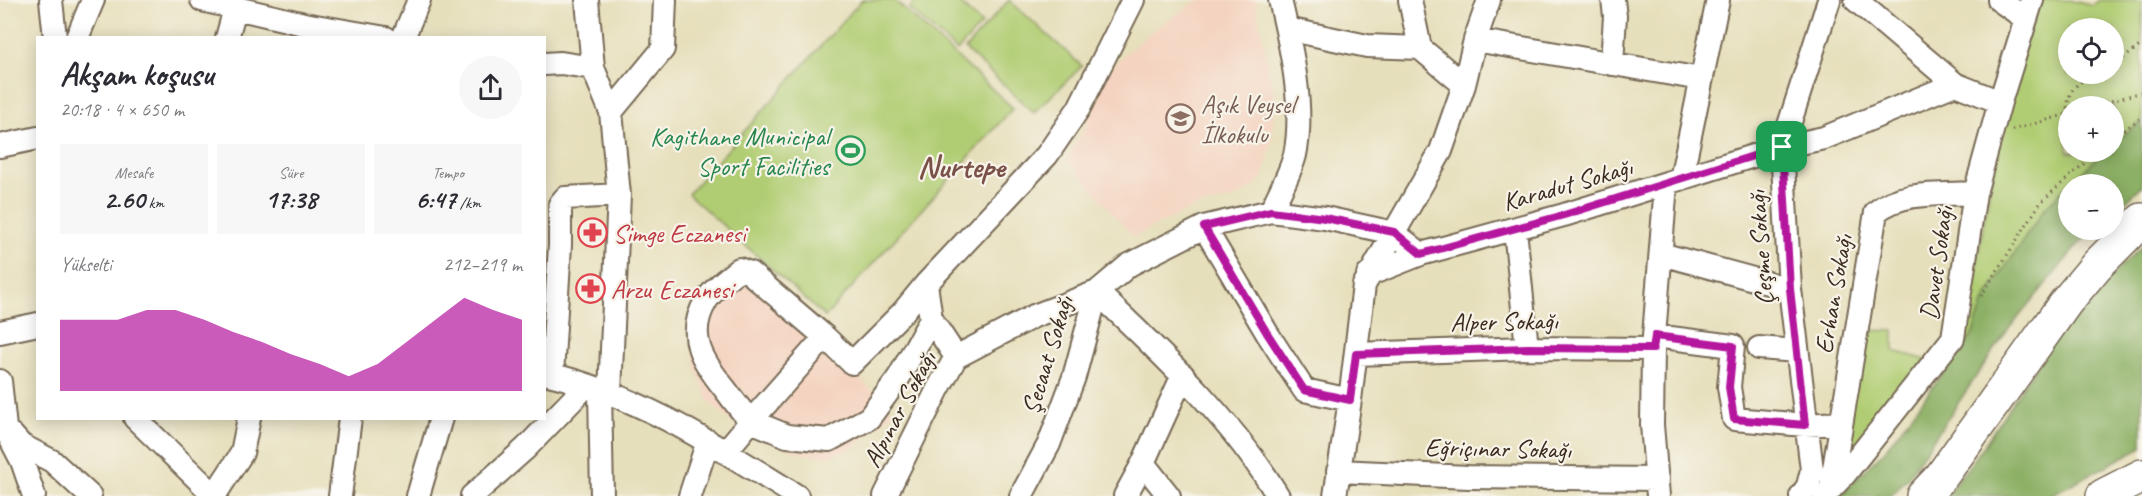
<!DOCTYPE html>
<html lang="tr">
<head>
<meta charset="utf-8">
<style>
	:root { --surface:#fff; --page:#f7f7f7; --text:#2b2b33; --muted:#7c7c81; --accent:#b5179e }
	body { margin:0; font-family:Caveat,sans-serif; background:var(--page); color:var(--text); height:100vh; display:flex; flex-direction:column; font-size:22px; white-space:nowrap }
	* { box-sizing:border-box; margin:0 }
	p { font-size:20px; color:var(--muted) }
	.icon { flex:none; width:33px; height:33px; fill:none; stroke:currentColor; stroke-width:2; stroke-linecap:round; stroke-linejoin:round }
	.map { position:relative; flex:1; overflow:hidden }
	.side { position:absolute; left:36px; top:36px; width:510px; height:384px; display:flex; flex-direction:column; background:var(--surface); border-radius:0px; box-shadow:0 3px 15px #0003 }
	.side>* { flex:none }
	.buttons { position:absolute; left:2058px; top:18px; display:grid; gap:12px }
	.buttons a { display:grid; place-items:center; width:66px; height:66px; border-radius:50%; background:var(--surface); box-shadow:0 3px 15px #0003; font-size:30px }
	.pin { position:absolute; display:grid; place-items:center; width:51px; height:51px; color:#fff; margin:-26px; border-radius:12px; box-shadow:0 3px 9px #0006 }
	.round { display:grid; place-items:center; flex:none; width:63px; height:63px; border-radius:32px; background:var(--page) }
	.overview { display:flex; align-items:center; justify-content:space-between; height:102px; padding:0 24px }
	h1 { font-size:33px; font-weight:700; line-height:45px }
	.figures { display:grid; grid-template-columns:repeat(3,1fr); gap:9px; height:102px; padding:6px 24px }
	.figures div { display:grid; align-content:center; border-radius:0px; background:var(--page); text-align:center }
	.figures b { font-size:26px; font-weight:700 }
	.figures small { font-size:16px; font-weight:400 }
	.figures p { font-size:16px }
	.chart { height:168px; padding:12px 24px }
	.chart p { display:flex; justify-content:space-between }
	.chart svg { width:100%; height:108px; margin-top:6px; fill:var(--accent); opacity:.7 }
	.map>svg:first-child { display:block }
	.built { fill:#f4d3c0 }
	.green { fill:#b1cd73; stroke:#767c48; stroke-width:1.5; fill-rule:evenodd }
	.forest { fill:#8cb065; stroke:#646d42; stroke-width:1.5 }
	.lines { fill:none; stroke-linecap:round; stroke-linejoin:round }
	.minor-casing { stroke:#776955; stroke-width:26 }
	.highway-casing { stroke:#776955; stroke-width:36 }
	.path { stroke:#776955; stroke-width:3; stroke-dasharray:1.5 4.5; stroke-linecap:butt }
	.minor { stroke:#fff; stroke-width:22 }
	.highway { stroke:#fff; stroke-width:33 }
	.route-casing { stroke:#fff; stroke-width:12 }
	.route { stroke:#b5179e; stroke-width:8 }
	.labels { text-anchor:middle; stroke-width:4.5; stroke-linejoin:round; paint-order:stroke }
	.education-label { font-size:26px; fill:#785e54; stroke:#f7f3e8; text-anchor:start }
	.leisure-label { font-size:26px; fill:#27864d; stroke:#f7f3e8; text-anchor:end }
	.street-label { font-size:26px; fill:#3b2a1e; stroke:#f7f3e8 }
	.health-label { font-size:26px; fill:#be3a42; stroke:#f7f3e8; text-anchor:start }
	.district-label { font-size:32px; font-weight:bold; fill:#7a5148; stroke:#f7f3e8 }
</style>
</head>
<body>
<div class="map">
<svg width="2142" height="496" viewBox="0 0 2142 496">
	<rect width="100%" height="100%" fill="#f7f3e8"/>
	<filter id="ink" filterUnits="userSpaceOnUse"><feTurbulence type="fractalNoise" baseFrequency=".0167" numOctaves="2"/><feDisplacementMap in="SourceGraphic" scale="12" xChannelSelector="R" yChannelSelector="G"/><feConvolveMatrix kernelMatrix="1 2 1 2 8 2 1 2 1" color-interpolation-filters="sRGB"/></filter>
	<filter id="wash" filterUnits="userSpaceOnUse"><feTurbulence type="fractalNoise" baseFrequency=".008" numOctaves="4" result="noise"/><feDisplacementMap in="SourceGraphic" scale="24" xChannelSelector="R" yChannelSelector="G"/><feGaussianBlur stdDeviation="1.35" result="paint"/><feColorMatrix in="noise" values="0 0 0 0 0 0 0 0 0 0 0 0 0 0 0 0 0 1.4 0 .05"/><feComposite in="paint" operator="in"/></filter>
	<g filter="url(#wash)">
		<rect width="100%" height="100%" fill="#e6dfbb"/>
		<path class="built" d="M1198,0H1255L1275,100L1271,147L1263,178L1251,189L1234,199L1194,207L1133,237L1067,159L1082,133L1106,75L1125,54L1152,31Z
			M745,265L894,412L854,447L830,456L805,454L749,436L710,403L696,369L691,329Z"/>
		<path class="green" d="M862,0H894L1013,108L825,317L688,194Z
			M916,0H956L982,24L957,51L909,9Z
			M1009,0L1082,66L1034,113L965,49Z
			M2039,0H2070L2092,6L2099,0H2142V122L2114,142V106H2068V152H2104L2045,208L1985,298L1972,336L1962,348L2005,102ZM2068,28H2114V74H2068Z
			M1864,330L1894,331V351L1927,360L1851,453L1839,461Z"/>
		<path class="forest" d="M2142,122V186L2114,212V184H2069L2104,152H2114V142Z
			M2068,185V230H2095L2078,245L2007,331L1907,478L1891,496H1840L1885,450L1972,336L1985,298L2045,208Z
			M2142,246V447L2049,496H1946L1979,453L2068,318Z"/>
	</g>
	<g filter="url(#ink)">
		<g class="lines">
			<defs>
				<path id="minor" d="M51,0L55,38
					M202,0L304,24L386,38
					M587,0L593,68
					M1410,0L1420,48L1464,85
					M1856,0L1955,84L2000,102
					M1999,0L2026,19
					M1287,29L1367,46L1420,48
					M77,38L93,0
					M227,38L235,9
					M403,38L419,0
					M1475,40L1701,79
					M544,64L561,63L593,68L611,112L619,195L610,392
					M1612,64L1615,16L1613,0
					M611,112L663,49L665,0
					M0,146L38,138
					M1681,179L1718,0
					M1271,211C1279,193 1290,174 1295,155C1305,108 1291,46 1280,0
					M1204,227L1267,333L1304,390L1350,400
					M1515,229L1527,348
					M1661,254L1790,289
					M1368,275L1421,254L1564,215L1782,147L1824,138L1955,84
					M1097,292C1163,355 1231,418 1278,496
					M0,332L38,324
					M1655,336L1733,346L1729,387L1734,419L1805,425L1840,423
					M825,337L750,273L739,269C728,278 714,288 706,301C685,336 703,362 725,389C733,400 741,411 751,421L825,337L852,363L903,312L926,284
					M1759,348L1797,351
					M1356,354L1527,348L1653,349
					M956,357L931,319L926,284L1047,155L1079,108L1133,0
					M544,373C636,393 718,447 797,496
					M552,375L560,245V204L565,198L619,195
					M0,381L5,428L22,461L34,496
					M600,390L602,496
					M135,418L215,496
					M12,435L21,445L52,461L90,496
					M725,452L751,421L787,436L829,440L869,418L899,377L931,319
					M1143,463L1169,496
					M1338,471L1469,477L1657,479
					M1831,487L1876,212C1901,190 1943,195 1975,193
					M214,496L242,453L249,418
					M340,496L350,418
					M418,496L441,418
					M472,496L526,448L586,386
					M690,496L708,441
					M885,496L938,389L956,357L1034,316L1097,292
					M1021,496L1049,444L1074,377L1097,292L1129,265L1204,227L1271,211L1325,218L1394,233L1421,254
					M1125,496L1143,463L1183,375
					M1335,496L1350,400L1364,285L1441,151L1464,85L1475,40L1489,0
					M1658,496L1652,425L1653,349L1666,184
					M1801,496L1808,486L1812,470L1790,289L1782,147L1829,0
					M1824,496L1845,474L1953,338L1975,193L2000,102L2032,0"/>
				<path id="highway" d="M1923,496L1941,477L2066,302L2097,265L2142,220
					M2103,496L2142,476"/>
			</defs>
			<use href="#minor" class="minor-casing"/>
			<use href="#highway" class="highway-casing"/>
			<path class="path" d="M2114,66L2142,44
				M2094,106L2142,92
				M2067,114C2067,90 2075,84 2095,74
				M2012,130L2068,114
				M2114,137L2142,117
				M1981,296L2041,202L2097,152"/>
			<use href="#minor" class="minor"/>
			<use href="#highway" class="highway"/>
		</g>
	</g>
	<g class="lines" filter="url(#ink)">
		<defs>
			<path id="route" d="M1782,147L1790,289L1805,425L1734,419L1729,387L1733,346L1655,336L1653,349L1527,348L1356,354L1350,400L1304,390L1267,333L1204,227L1271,211L1325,218L1394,232L1421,254L1564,215Z"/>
		</defs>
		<use href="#route" class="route-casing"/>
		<use href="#route" class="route"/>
	</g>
	<defs>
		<symbol id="school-ring" viewBox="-11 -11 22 22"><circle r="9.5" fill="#f7f3e8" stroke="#8d6e63" stroke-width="1.5"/><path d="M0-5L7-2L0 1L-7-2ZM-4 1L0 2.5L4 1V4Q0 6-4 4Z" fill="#8d6e63"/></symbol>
		<symbol id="stadium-ring" viewBox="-11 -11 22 22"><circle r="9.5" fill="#f7f3e8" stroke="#2e9e5b" stroke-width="1.5"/><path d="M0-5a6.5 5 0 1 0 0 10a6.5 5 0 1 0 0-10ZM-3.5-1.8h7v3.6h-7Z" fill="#2e9e5b"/></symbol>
		<symbol id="pharmacy-ring" viewBox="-11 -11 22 22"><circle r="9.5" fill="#f7f3e8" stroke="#e0444e" stroke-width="1.5"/><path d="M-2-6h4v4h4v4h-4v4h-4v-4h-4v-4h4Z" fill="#e0444e"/></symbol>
	</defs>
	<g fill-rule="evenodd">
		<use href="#school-ring" x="1164" y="102" width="33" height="33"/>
		<use href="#stadium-ring" x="834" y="134" width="33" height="33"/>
		<use href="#pharmacy-ring" x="576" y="216" width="33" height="33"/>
		<use href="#pharmacy-ring" x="574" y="272" width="33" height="33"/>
	</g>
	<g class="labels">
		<g class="education-label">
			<text x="1201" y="113">Aşık Veysel<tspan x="1201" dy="30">İlkokulu</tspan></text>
		</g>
		<g class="leisure-label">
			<text x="829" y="145">Kagithane Municipal<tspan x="829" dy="30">Sport Facilities</tspan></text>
		</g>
		<g class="street-label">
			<text transform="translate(1567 184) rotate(-16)" y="9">Karadut Sokağı</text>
			<text transform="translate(1760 248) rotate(-94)" y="9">Çeşme Sokağı</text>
			<text transform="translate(1936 263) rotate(-82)" y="9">Davet Sokağı</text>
			<text transform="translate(1833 294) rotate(-80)" y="9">Erhan Sokağı</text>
			<text transform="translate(1504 321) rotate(-1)" y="9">Alper Sokağı</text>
			<text transform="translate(1047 355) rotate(-73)" y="9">Şecaat Sokağı</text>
			<text transform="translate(899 409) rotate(-62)" y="9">Alpınar Sokağı</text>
			<text transform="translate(1498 448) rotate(1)" y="9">Eğriçınar Sokağı</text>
		</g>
		<g class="health-label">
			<text x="613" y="242">Simge Eczanesi</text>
			<text x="611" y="298">Arzu Eczanesi</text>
		</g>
		<g class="district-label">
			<text x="961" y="177">Nurtepe</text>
		</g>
	</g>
</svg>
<div class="buttons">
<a><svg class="icon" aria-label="locate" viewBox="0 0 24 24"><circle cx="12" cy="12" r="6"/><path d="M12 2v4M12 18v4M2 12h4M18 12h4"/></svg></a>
<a>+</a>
<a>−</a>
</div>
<div class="pin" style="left:1782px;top:147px;background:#1e9e55"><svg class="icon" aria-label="arrive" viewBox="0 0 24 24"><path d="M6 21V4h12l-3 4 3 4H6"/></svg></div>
<section class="side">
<div class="overview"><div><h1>Akşam koşusu</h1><p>20:18 · 4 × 650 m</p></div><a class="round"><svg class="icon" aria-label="share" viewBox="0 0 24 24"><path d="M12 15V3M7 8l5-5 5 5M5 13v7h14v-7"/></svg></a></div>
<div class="figures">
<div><p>Mesafe</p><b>2.60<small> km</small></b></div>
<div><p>Süre</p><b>17:38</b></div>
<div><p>Tempo</p><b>6:47<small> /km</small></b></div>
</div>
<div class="chart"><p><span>Yükselti</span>212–219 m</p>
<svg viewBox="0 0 160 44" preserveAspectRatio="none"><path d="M0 44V15L10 15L20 15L30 11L40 11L50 15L60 20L70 24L80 29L90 33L100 38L110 33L120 24L130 15L140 6L150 11L160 15V44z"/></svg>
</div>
</section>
</div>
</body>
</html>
